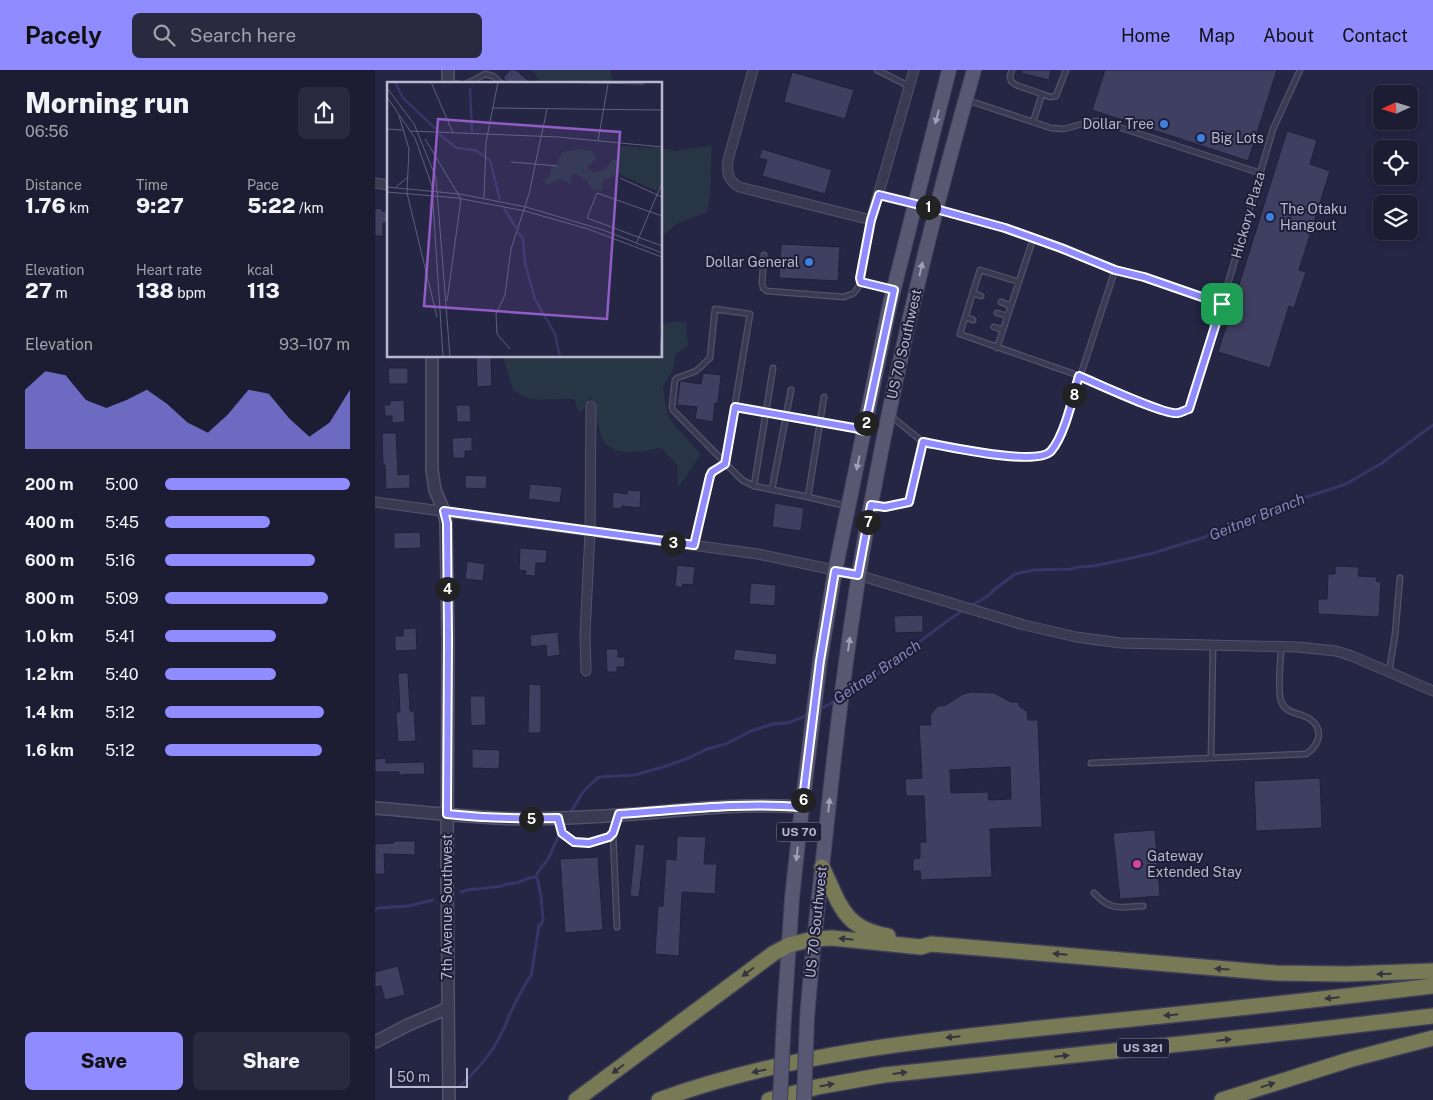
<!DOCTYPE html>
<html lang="en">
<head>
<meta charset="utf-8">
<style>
	:root { --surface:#1c1c33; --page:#29293f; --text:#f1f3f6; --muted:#a0a1ac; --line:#3a3a4e; --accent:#908bfe }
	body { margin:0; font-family:"Public Sans",sans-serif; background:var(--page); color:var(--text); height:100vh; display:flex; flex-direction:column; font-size:19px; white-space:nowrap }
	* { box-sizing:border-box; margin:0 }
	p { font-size:16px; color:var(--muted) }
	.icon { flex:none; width:28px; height:28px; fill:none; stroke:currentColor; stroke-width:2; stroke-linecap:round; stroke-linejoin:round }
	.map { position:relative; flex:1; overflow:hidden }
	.panel { display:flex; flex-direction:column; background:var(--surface); width:375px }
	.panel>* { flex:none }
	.needle { width:32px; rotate:266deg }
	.fabs { position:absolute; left:998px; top:15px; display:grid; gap:10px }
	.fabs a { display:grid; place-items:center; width:45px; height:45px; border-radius:8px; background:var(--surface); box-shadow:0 2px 8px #0003,0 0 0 1px var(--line); font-size:25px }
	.scale { position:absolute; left:15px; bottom:12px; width:78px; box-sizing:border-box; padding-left:5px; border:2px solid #b8b7cd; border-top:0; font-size:14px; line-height:18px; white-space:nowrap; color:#b8b7cd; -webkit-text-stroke:4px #1f1e39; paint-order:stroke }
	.pin { position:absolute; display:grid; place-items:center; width:42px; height:42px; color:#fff; margin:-21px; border-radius:10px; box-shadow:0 2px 8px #0006 }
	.km { position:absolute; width:25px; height:25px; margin:-12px; border-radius:50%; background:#222; color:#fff; font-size:14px; line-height:25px; text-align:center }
	.round { display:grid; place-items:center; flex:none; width:52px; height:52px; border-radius:8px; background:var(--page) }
	.overview { display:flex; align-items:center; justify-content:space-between; height:85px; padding:0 25px }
	h1 { font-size:28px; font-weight:800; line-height:38px }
	.metrics { display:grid; grid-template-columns:repeat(3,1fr); gap:8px; height:85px; padding:5px 25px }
	.metrics div { display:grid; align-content:center }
	.metrics b { font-size:21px; font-weight:800 }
	.metrics small { font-size:14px; font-weight:400 }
	.metrics p { font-size:14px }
	.chart { height:140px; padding:10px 25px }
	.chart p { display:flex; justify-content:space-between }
	.chart svg { width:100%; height:90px; margin-top:5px; fill:var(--accent); opacity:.7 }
	.primary-button { display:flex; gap:10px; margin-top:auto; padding:10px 25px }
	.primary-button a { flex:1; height:58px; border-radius:8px; background:var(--accent); color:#111; font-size:20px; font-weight:800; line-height:58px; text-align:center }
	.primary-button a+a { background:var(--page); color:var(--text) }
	ul { padding:0 25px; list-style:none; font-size:16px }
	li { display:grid; grid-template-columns:80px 60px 1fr; align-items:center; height:38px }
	li i { height:12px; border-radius:6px; background:var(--accent) }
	header { display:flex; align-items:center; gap:30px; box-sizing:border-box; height:70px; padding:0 25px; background:var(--accent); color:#111 }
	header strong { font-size:24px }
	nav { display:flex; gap:28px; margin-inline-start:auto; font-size:18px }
	.search { width:350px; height:45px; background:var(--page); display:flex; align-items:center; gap:12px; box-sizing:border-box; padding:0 18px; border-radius:8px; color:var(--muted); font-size:19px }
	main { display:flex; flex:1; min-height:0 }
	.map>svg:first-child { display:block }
	.green { fill:#273545 }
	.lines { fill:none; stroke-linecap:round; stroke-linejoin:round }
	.stream { stroke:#363567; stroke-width:3 }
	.building { fill:#3f3f61; stroke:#21203b; fill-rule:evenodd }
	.service-casing { stroke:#53526b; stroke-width:7 }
	.minor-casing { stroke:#53526b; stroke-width:11 }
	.tertiary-casing { stroke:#53526b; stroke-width:14 }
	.primary-casing { stroke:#41405a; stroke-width:16 }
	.motorway-casing { stroke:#3f3e58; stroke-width:18 }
	.service { stroke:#3a3a53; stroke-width:4.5 }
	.minor { stroke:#3a3a53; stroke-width:9 }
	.tertiary { stroke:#3a3a53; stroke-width:11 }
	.primary { stroke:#585873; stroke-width:14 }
	.motorway { stroke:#787a56; stroke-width:15 }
	.primary-bridge-casing { stroke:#41405a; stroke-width:16; stroke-linecap:butt }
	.primary-bridge { stroke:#585873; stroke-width:14 }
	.oneway { fill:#a09fb6 }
	.oneway2 { fill:#353540 }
	.route-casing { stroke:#fff; stroke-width:10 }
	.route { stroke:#908bfe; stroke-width:6 }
	.shop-dot { fill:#3f7fe0; stroke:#1f1e39; stroke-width:2 }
	.hotel-dot { fill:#d1479c; stroke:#1f1e39; stroke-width:2 }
	.labels { text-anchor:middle; stroke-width:4; stroke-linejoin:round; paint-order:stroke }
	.shield { fill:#1f1e39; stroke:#8a89a1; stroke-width:1 }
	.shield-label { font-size:12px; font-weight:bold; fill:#b8b7cd }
	.poi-label { font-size:14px; fill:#b8b7cd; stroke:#1f1e39; text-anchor:start }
	.street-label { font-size:14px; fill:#b8b7cd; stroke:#1f1e39 }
	.water-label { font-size:15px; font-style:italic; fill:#8585ba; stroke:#1f1e39 }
	.inset-river { fill:none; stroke:#363567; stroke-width:2.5 }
	.inset-road { fill:none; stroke:#605f7b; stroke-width:1 }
	.view { fill:#905dc4; fill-opacity:0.15; stroke:#905dc4; stroke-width:2.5 }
	.inset-edge { fill:none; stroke:#b8b7cd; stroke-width:2.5 }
</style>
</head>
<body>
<header>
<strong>Pacely</strong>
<div class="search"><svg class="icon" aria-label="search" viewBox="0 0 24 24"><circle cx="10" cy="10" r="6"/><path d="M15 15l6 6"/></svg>Search here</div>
<nav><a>Home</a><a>Map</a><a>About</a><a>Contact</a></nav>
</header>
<main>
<section class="panel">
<div class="overview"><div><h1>Morning run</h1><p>06:56</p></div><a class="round"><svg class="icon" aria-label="share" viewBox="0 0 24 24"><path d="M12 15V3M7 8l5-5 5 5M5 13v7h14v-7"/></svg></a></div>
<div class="metrics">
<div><p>Distance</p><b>1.76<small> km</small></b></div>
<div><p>Time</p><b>9:27</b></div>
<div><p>Pace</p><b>5:22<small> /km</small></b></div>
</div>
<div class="metrics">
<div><p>Elevation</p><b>27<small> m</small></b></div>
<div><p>Heart rate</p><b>138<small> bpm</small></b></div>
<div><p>kcal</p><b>113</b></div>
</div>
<div class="chart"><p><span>Elevation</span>93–107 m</p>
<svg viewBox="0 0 160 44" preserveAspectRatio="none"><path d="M0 44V15L10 6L20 8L30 20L40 24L50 20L60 15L70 22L80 31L90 36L100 27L110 15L120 17L130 29L140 38L150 31L160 15V44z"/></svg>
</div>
<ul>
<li><b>200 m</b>5:00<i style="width:100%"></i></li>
<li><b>400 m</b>5:45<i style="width:57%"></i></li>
<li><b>600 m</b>5:16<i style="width:81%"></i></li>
<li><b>800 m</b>5:09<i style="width:88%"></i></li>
<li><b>1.0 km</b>5:41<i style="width:60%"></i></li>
<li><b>1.2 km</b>5:40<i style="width:60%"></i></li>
<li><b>1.4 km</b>5:12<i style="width:86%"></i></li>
<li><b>1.6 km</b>5:12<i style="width:85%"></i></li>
</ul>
<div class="primary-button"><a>Save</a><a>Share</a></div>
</section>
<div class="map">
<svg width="1058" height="1030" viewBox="0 0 1058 1030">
	<rect width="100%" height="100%" fill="#252544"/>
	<path class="green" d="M153,0H236V6L239,14H164L160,3Z
		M337,76L335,124L332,142L304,153L286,166V78L301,81L324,77Z
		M300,252H311L313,276L300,285L298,301L288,316L290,332L295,350L326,384L303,418L302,394L286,378C269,381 242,388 229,372C226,368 218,335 216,327L206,343L202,339L200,330C186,326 171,332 156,329C150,328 143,323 138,320L128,286H286V254Z"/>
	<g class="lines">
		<path class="stream" d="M595,536L613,526L620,519L640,504L659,500L696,499L704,497L719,496L775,484L830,467L838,463L849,460L871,449L893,442L904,436L971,414L1007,393L1058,355
			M471,625C513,600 549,565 590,539
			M443,640L462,630
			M194,745L208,722L219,711L224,707L260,705L288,697L314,688L332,679L351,674L376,661L398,654L413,653L433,645
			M86,822L92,820L128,816L131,814L142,813L154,808L161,807
			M0,839L4,838L34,836L58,830
			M86,1015C102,1000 119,981 128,960C131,956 132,950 134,946C140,933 147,920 154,908L156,907L164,855H166L168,850L166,825C163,819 165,812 161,807L163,802L173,789L191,750"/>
	</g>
	<path class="building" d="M135,0H141L157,14H135L128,8Z
		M647,0H676L674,10L646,3Z
		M730,0H902L873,91L717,40Z
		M417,2L479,20L470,49L409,32Z
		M912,61L942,70L935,94L955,101L924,200L931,202L919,238L914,236L895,298L843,282Z
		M387,79L457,100L450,124L387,106L392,90L384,88Z
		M7,138V141H14V153H8V166H0V139Z
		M406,174L465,177L463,211L404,208Z
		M101,286H116L117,316L102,317Z
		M13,298H33V314H14Z
		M328,303L346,305L343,333H340L338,352L320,349L322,337L302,335L305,311L326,314Z
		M29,330L30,352L17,353V346H10L9,335H15V331Z
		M81,335H95L96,352H82Z
		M7,363H21L23,405L35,404V418L11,419L10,395H8Z
		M97,367V381H90V388H78L77,368Z
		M90,405L112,406L111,419L90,418Z
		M155,414L187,417L185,433L153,429Z
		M253,420L266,421L265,438L247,436L246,439L237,438L238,422L252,424Z
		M400,433L429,438L426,461L397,457Z
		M45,462L46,478L19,479V463Z
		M145,478L172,480L171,493H161L160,506L150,505L151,501L144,500Z
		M92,491L110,494L108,511L90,509Z
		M302,495L320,497L318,515L308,514L307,518L300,516Z
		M960,496L984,497L983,506L1002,507L1001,511L1006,512L1004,547L943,544V529H952L953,504H960Z
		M376,513L401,515L400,536L374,534Z
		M548,545V562L520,563L519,546Z
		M41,558L42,580L20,581V566H28V559Z
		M183,562L185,585L172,587L171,575L156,577L155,565Z
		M231,579H243V587H250V597H242V602H232Z
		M360,579L402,584L401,595L358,590Z
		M23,603H33L35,641H39L41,671L23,672L21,642H25Z
		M154,614L166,615V663H153Z
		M596,622L619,623L636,632H644V636L652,641L653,650H663L667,757L615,759L617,807L546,810L545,801H538V789L545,788V772H551L549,726H531L530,709L547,708L544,655H556L555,645L563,636L571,635L588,624ZM635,697L636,729L614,730L613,722L576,723L575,700Z
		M95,626H110L111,655L96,656Z
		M97,679L125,680L124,699L97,698Z
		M11,688V693L49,692L50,704L24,705V702H0V689Z
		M945,708L947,758L881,761L879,711Z
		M780,760L785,826L745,829L738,763Z
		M302,766L331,767L329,794H342L340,824L307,822L304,886L280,884L283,836H288L291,789L301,790Z
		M19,771H40V785L9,784L10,804H0V774L19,773Z
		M260,774L270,775L264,827L255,826Z
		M223,787L228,860L190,863L185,789Z
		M23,896L30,925L10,930L6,916L0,917V902Z"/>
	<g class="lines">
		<defs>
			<path id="service" d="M502,0L534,16
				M637,0L635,6L636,11L641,15L667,24L658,52
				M73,13L84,14
				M91,14L110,4L118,6L127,14
				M667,24L675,27L681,26L691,0
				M592,30L676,58L689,59L714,52L725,51L885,103
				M564,140L630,158L686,178L740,200L769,207L847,234L898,59L925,0
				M496,150L485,207L486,213L517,219
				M389,185L387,212L388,218L392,221L469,227L479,223L486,213
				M644,212L605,200L585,264L705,306L734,319L786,340L802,344L814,339L847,234
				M598,223L606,226
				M626,232L636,236
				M622,243L632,246
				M591,247L598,250
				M619,257L628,260
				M622,278L658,169
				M359,337L479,358L488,361
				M548,372C573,377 654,396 674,383C678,380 682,372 685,368L740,200
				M379,416L398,298
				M397,419L416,320
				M433,427L471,436
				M497,435L510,437L534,432L548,372L517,347
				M319,475L335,406L337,402L350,394L375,244L340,239L335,288L321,301L302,308L300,310L297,337L298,340L367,410L379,416L433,427L449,327
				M1014,602L1020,565L1025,508
				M836,688L838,575
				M716,693L931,684C945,675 949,659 935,649C925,642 911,645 906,631C902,618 906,591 906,577
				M183,749C189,772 198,776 222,771C227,769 233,769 236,765C240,760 241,752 243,746
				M238,763L242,857
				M719,823C737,842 745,837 768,836"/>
			<path id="minor" d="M378,0L353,90C352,103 352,109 364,117L496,150L539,0
				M0,113L14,115
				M504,125L561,139
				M0,432L383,484L483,505L649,555L701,567L746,573L923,577L961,581L977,586L1058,621
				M211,601L210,564L215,462L216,336"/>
			<path id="tertiary" d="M73,0V14
				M57,286V400L60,420L69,441L71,453L73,570L72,805L74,1030
				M0,738C51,742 103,749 155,749C205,748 256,745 306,740C348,736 384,734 427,737
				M0,972L33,955L73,938"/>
			<path id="primary" d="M409,948L417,828L425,754L445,591L460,501L515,234L574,0
				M432,949C437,880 446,811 453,742C464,639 477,536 496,434C523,288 558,143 599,0"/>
			<path id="motorway" d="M447,797C465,833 467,858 513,866
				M201,1030L399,883L414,875L438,869L457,868L546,877L556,874L901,903L970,904L1058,901
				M284,1030C413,983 551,970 686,956C810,944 934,931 1058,916
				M394,1030L442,1017L509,1005L929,961L1058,946
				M847,1030L977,989L1058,968"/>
		</defs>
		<use href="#service" class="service-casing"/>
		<use href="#minor" class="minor-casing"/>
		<use href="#tertiary" class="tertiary-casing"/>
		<use href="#primary" class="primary-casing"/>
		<use href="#motorway" class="motorway-casing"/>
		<use href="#service" class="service"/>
		<use href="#minor" class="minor"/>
		<use href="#tertiary" class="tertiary"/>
		<use href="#primary" class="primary"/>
		<use href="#motorway" class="motorway"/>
		<defs>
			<path id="primary-bridge" d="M405,1030L409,948
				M429,1030L432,949"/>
		</defs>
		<use href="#primary-bridge" class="primary-bridge-casing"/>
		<use href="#primary-bridge" class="primary-bridge"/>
	</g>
	<defs><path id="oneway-solid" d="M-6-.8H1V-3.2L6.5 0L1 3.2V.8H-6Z" transform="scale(1.25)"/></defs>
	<g class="oneway">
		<use href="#oneway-solid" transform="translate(562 47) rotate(105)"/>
		<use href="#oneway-solid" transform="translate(546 199) rotate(-77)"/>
		<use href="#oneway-solid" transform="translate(483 393) rotate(102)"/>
		<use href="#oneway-solid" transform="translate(474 574) rotate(-82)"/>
		<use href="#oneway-solid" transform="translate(454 735) rotate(-84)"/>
		<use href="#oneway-solid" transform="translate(422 784) rotate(96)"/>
	</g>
	<g class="oneway2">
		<use href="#oneway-solid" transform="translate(471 869) rotate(-174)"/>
		<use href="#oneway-solid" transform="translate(685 884) rotate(-175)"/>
		<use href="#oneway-solid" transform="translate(847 899) rotate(-176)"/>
		<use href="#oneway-solid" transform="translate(373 902) rotate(143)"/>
		<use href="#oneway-solid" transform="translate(1009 904) rotate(179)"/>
		<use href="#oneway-solid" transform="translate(957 928) rotate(174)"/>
		<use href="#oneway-solid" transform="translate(796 945) rotate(174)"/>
		<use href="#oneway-solid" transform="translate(578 967) rotate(174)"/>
		<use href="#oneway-solid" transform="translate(849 970) rotate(-6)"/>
		<use href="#oneway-solid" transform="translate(687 986) rotate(-6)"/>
		<use href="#oneway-solid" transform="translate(243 999) rotate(143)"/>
		<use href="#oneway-solid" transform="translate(384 1001) rotate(168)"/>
		<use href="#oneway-solid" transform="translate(525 1003) rotate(-7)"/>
		<use href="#oneway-solid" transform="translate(452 1015) rotate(-11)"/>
		<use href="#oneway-solid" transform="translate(893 1015) rotate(-17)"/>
	</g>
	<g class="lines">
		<defs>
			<path id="route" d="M504,125L561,139L630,158L686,178L740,200L769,207L847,234L814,339C810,340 806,343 803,343C791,346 719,312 704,306C698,326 690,365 676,381C662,397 570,376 548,372L534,432L510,437L496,435L483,505L460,501L445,591L427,737C365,732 305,740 244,744L238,763L234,767L214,773L199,772L187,763L183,748C146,749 109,748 72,744L73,570L72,453L69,441L319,475L335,406L337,402L350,394L360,337L479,358L489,361L519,220L486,212L485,208L496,150Z"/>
		</defs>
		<use href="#route" class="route-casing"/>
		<use href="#route" class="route"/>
	</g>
	<g class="shop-dot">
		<circle cx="789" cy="54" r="5"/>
		<circle cx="826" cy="68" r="5"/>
		<circle cx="895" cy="147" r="5"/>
		<circle cx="434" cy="192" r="5"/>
	</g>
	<circle class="hotel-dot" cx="762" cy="794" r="5"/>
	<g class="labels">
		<g class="shield">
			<rect x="401.5" y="752.5" width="45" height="19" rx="4"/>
			<rect x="742" y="968.5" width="52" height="19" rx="4"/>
		</g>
		<g class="shield-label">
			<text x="424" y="766">US 70</text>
			<text x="768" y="982">US 321</text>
		</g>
		<g class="poi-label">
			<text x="779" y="59" text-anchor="end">Dollar Tree</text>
			<text x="836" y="73">Big Lots</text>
			<text x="905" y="144">The Otaku<tspan x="905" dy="16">Hangout</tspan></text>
			<text x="424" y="197" text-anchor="end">Dollar General</text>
			<text x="772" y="791">Gateway<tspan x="772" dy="16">Extended Stay</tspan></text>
		</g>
		<g class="street-label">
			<text transform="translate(873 145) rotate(-74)" y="5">Hickory Plaza</text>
			<text transform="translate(529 274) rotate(-77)" y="5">US 70 Southwest</text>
			<text transform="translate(72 837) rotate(-90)" y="5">7th Avenue Southwest</text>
			<text transform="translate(441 852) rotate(-84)" y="5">US 70 Southwest</text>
		</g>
		<g class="water-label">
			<text transform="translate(882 447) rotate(-22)" y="5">Geitner Branch</text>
			<text transform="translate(502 602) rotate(-34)" y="5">Geitner Branch</text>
		</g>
	</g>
	<g transform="translate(12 12)">
		<rect width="275" height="275" fill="#252544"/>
		<path d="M232,64L275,66V97L270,109L232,92L216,99L215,109L204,107L200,98L188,92L184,93L185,102L173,97L161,103L155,98L162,96L164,85L172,84L170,82L175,70L195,67L207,70L209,77L200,85L206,91L217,88L226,77L231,78Z" fill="#273545"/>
		<path class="inset-river" d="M8,0L16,16L49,47M83,6L85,50M52,52L70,66L88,68L103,78L113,118M117,126L129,146M131,150L136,157L138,181L148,217L168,252L173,275"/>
		<path class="inset-road" d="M44,0L66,51M153,0L257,2M0,6L27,42L49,96L63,275M0,15L28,56L45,104L56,275M105,26L275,28M12,34L22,67L20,111L50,235M0,47L15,48M23,49L171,55L275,65M38,57L74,117L60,219M211,59L221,2M124,80L171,84M233,96L275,115M0,105L73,112L139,125L216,148L275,171M9,105L21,95M0,110L70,116L138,129L201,147L275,175M97,116L99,60L111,0M275,134L210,111L200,136L275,164M250,160L275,101M123,267L110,252L109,232L118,213L124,167L142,112L160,27M273,275L275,245"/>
		<path class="view" d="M51,37L233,50L220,237L37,224Z"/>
		<rect width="275" height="275" class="inset-edge"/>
	</g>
</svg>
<div class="fabs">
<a><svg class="needle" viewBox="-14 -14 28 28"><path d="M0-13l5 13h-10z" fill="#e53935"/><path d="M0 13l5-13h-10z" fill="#a0a1ac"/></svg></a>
<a><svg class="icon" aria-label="locate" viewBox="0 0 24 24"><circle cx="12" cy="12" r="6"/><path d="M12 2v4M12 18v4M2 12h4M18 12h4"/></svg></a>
<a><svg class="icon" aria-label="layers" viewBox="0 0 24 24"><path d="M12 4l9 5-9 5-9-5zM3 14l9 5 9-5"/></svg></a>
</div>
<div class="scale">50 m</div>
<div class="pin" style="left:847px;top:234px;background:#1e9e55"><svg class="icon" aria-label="arrive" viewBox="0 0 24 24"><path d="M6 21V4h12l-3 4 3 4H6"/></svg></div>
<b class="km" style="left:553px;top:137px">1</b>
<b class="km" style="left:491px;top:353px">2</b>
<b class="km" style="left:298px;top:473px">3</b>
<b class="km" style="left:72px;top:519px">4</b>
<b class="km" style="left:156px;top:749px">5</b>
<b class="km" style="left:428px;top:730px">6</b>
<b class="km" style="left:493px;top:452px">7</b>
<b class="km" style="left:699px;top:325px">8</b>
</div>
</main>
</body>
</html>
